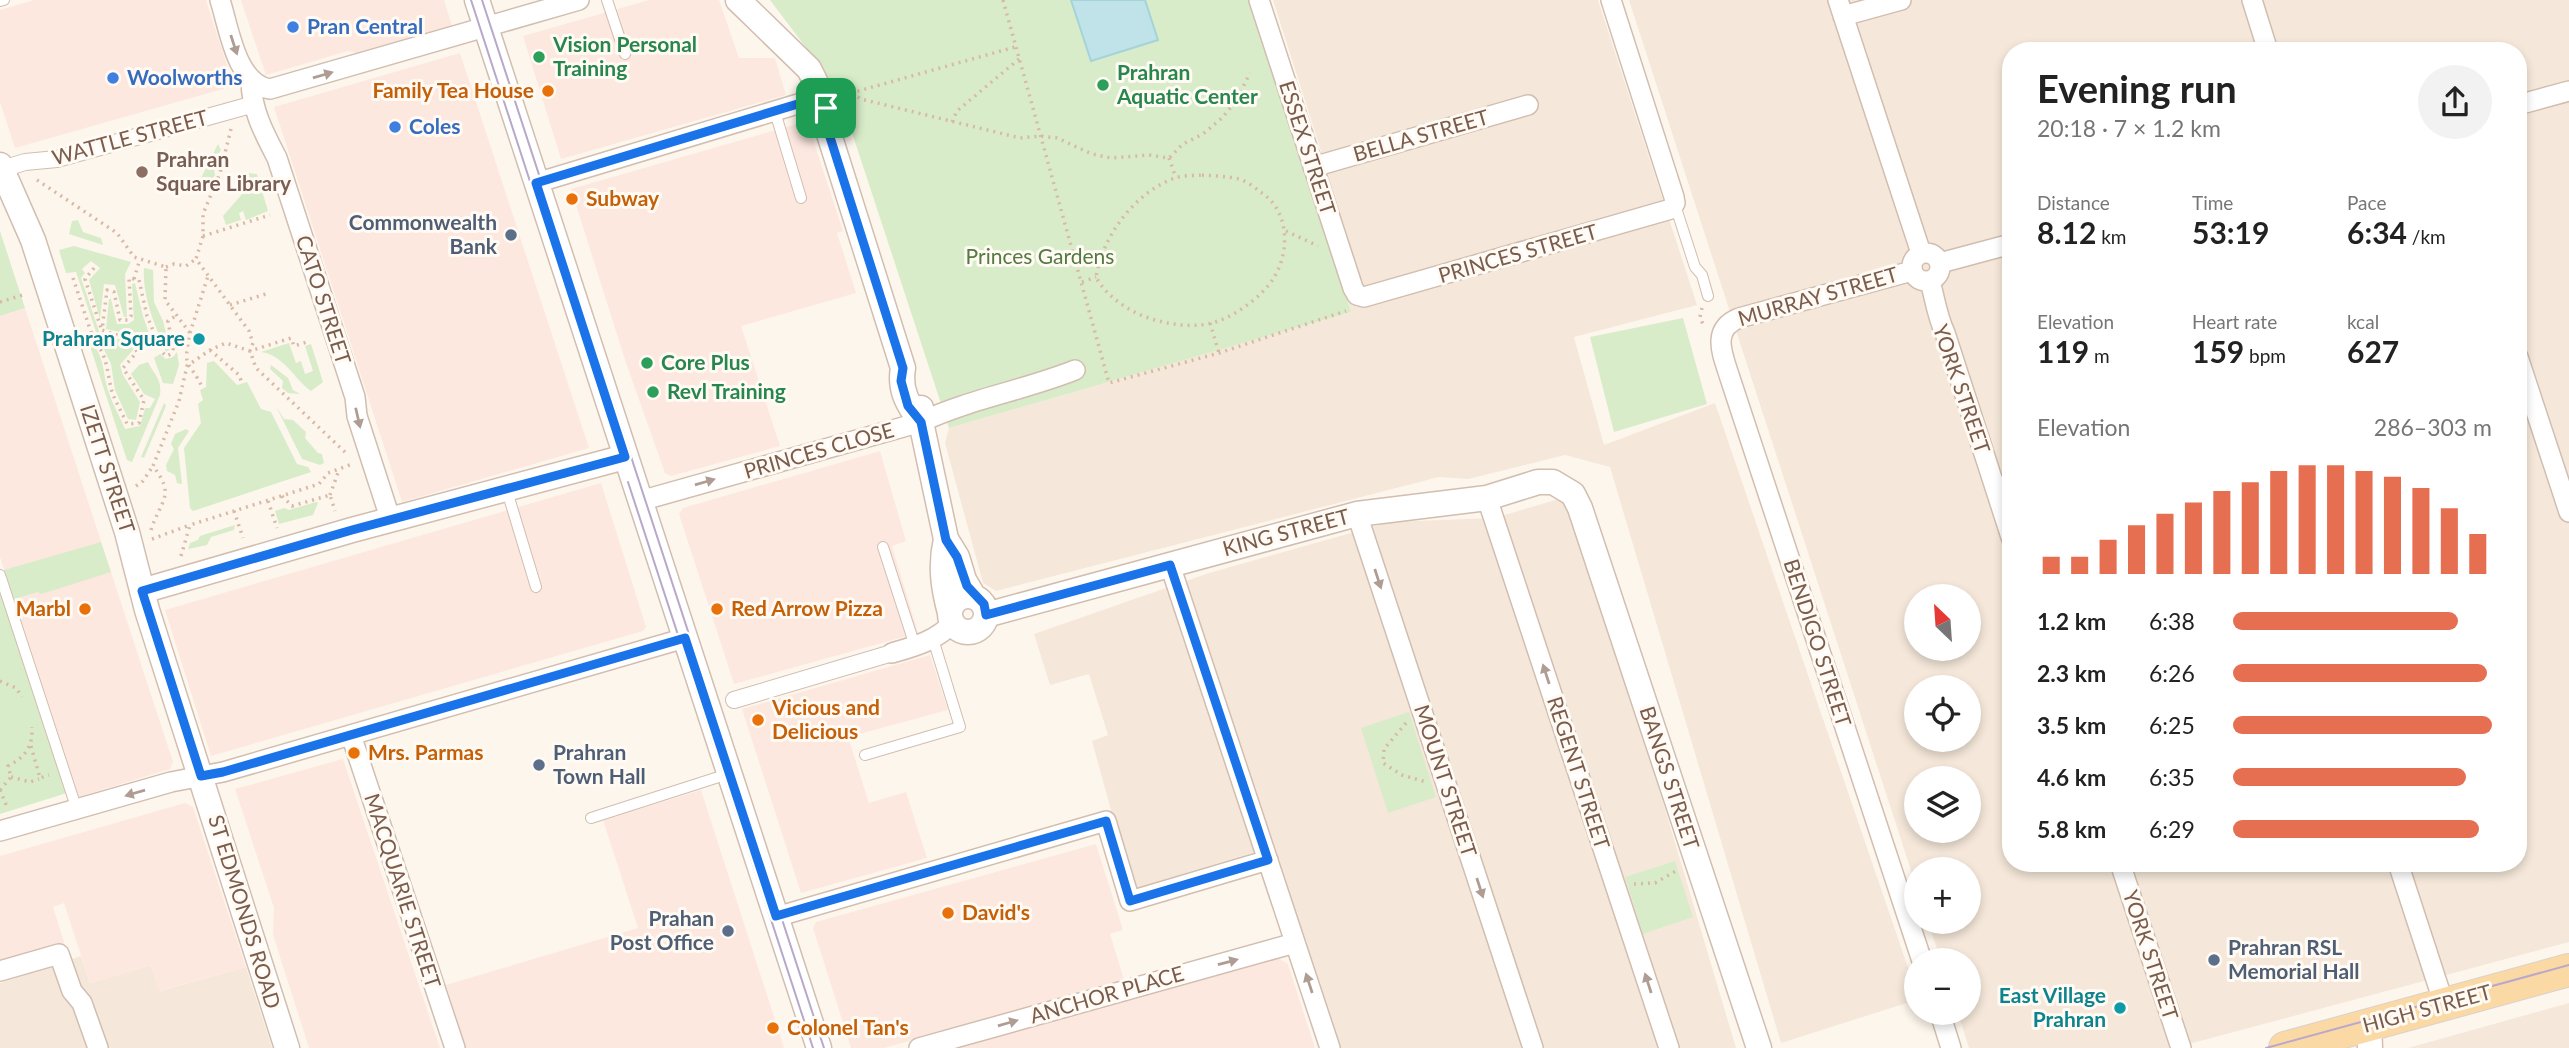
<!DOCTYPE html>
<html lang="en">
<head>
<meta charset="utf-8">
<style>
	:root { --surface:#fff; --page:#f2f2f2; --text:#222; --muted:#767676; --accent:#e76f51 }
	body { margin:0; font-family:Lato,sans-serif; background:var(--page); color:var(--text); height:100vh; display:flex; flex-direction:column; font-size:26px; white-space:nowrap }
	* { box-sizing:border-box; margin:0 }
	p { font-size:23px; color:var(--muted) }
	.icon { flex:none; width:38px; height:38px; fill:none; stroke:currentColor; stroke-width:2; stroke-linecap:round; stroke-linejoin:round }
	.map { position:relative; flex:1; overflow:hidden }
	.sheet { position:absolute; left:2002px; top:42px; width:525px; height:830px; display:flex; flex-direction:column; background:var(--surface); border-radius:28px; box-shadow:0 4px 10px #0003 }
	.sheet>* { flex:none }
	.needle { width:46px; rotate:335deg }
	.buttons { position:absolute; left:1904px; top:584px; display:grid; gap:14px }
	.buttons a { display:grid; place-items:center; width:77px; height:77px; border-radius:50%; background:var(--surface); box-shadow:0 4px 10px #0003; font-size:35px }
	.pin { position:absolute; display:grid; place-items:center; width:60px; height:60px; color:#fff; margin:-30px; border-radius:14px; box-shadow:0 4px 10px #0006 }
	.round { display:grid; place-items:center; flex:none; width:74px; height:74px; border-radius:37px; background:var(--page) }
	.head { display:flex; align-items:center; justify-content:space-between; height:119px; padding:0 35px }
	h1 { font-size:38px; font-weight:700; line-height:52px }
	.stats { display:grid; grid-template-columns:repeat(3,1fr); gap:10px; height:119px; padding:7px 35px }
	.stats div { display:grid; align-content:center }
	.stats b { font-size:30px; font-weight:700 }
	.stats small { font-size:19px; font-weight:400 }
	.stats p { font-size:19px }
	.chart { height:196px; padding:14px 35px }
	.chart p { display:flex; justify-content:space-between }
	.chart svg { width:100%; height:126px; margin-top:7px; stroke:var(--accent); stroke-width:6 }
	ul { padding:0 35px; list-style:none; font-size:23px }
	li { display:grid; grid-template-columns:112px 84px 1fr; align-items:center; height:52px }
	li i { height:18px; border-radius:9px; background:var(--accent) }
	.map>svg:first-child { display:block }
	.residential { fill:#f5e8da; fill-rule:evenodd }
	.commercial { fill:#fde8e0 }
	.green { fill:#d8ecc9 }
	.water { fill:#bfe3e8; stroke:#a5d3da; stroke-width:2 }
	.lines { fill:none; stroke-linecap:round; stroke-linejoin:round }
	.service-casing { stroke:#d1beb0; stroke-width:12 }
	.pedestrian-casing { stroke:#d1beb0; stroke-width:18 }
	.minor-casing { stroke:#d1beb0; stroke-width:22 }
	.tertiary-casing { stroke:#d1beb0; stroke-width:27 }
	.primary-casing { stroke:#dad1cd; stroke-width:34 }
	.path { stroke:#d9b8a5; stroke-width:3.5; stroke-dasharray:2 5; stroke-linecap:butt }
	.service { stroke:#fff; stroke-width:10 }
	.pedestrian { stroke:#fff; stroke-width:16 }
	.minor { stroke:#fff; stroke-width:19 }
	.tertiary { stroke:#fff; stroke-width:24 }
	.primary { stroke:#fbd9a5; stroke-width:32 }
	.tram { stroke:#b9a8c9; stroke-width:2 }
	.oneway { fill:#af9d94 }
	.route-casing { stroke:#fff; stroke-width:14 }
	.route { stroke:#1a73e8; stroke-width:9 }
	.shop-dot { fill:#3f7fe0; stroke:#fffaf3; stroke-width:2.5 }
	.leisure-dot { fill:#2e9e5b; stroke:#fffaf3; stroke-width:2.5 }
	.food-dot { fill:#e8710a; stroke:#fffaf3; stroke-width:2.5 }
	.education-dot { fill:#8d6e63; stroke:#fffaf3; stroke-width:2.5 }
	.service-dot { fill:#5c6f8a; stroke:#fffaf3; stroke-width:2.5 }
	.culture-dot { fill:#0f9aa8; stroke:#fffaf3; stroke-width:2.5 }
	.labels { text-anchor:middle; stroke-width:6; stroke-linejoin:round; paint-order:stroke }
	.shop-label { font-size:21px; font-weight:bold; fill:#366cbe; stroke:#fffaf3; text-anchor:start }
	.leisure-label { font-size:21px; font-weight:bold; fill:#27864d; stroke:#fffaf3; text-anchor:start }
	.food-label { font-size:21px; font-weight:bold; fill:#c56008; stroke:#fffaf3; text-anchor:start }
	.street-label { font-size:21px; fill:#7a5c4d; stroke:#fffaf3 }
	.education-label { font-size:21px; font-weight:bold; fill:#785e54; stroke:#fffaf3; text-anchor:start }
	.service-label { font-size:21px; font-weight:bold; fill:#4e5e75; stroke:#fffaf3; text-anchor:end }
	.park-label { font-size:21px; fill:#537a41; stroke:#fffaf3 }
	.culture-label { font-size:21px; font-weight:bold; fill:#0d838f; stroke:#fffaf3; text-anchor:end }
</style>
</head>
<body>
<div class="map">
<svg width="2569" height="1048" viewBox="0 0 2569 1048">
	<rect width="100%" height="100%" fill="#fdf6ec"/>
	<path class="residential" d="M1273,0H1598L1697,305L1574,337L1604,445L1715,403L1916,991V1000L1781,1043L1610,467L1565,455L1468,479L1439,477L996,591L983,583L945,443L949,428L1351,312L1302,159L1321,151Z
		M1629,0H2569V942L2174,1048H1969L1958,1013H1969V961H1941L1928,922H1969V870H1916V886ZM2011,51H2518V863H2011ZM1916,597H1969V649H1916ZM1916,688H1969V740H1916ZM1916,779H1969V831H1916Z
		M1559,499L1575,506L1736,1048H1330L1264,849L1130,890L1128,872L1092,741L1108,735L1089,674L1050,685L1034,634L1209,573L1390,522L1494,518Z
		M81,956L90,983L151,965L160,991L246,967L272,1048H0V983Z
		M2569,1003V1048H2408Z"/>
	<path class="commercial" d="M34,0H206L233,84L230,87L15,148L0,102V10Z
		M241,0H444L452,26L356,53L348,51L266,75Z
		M649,0H719L739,58H775L786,95L561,159L523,36Z
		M460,53L589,448L402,502L274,107Z
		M807,121L843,231L837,233L856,293L741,326L780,446L671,476L665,473L626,363L571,189Z
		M25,308L173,762L170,769L78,797L0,557V316Z
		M880,451L906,541L892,546L918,633L734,684L679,514L683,508Z
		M601,483L646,627L643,631L211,756L165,610Z
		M930,655L948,710L848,737L869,803L906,792L927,858L801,893L742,709Z
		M343,759L440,1048H309L273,935L274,908L235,789Z
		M701,790L784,1048H466L446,985L638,928L603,820Z
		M185,803L193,807L246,967L159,991L151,965L90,983L64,903L53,907L65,945L10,962L8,957L0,960V856Z
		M1096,844L1123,930L1110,934L1124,980L884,1048H851L813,928L816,922Z
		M1275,956L1288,964L1315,1048H948Z"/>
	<path class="green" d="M770,0H1250L1351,312L949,428L838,90Z
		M218,144L221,150L213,162L215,175L203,194L195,190Z
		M249,173L257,174L268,211L246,220L243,211L239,213L241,220L226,225L223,216L250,185Z
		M78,220L83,232L101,238L103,245L69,234L72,221Z
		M0,231L25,308L0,316Z
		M74,246L131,262L125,274L127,317H124L115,285L104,284L100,319L89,280L100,268L91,261L82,269L85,273L81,278L100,334L130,342L133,350L120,365L123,375L140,402L136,420L128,419L115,390L111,364L97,335L76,272L66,273L59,250Z
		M144,268L153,270L154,302L163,321L170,349L166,352C155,325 142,297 144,268Z
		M135,283L143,316L149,333L136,338L134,335L106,329L109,299H111L117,324H128L134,320L132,284Z
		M1683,318L1707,404L1614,432L1590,337Z
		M289,343L296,363L301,361L305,374L313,371L305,346L311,344L323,382L311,391C295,380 284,355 261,352Z
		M93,345C105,357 103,378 109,393C113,405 120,417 125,429L140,426L145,408H150L155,399L144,394L131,374L139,365L148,362C154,375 162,378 160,395L132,462L127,460L90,346Z
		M177,352L179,365L173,384L163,383L154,358L160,354L166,359L173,357Z
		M214,361L237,385L247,382L261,409L271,412L297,464L308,467L311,472L193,511L190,508L184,448L201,423L198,404L203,400L200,390L206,387L207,363Z
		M271,365L288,378L293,390L300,394L288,393L282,388L283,381L270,369Z
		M164,403L166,406L144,458L141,457Z
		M276,406L284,419L293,420L306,432L305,438L318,453L322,454L324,463L320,465L302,459Z
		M186,429L189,431L178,448L182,484L177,483L175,475L167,471L166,465L174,449L171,444L175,434Z
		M316,502L318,503L313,515L279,524L275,511L284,508L289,510Z
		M235,525L234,530L211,537L207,545L188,549L190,543L198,540L200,536Z
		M101,542L111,572L48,592L40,594L38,592L14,599L4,570Z
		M0,588L67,793L0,814Z
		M1409,712L1436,797L1388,813L1361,728Z
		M1675,861L1693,917L1643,934L1625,877Z"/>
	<path class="water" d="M1071,0H1145L1158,40L1091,61Z"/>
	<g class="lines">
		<defs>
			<path id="service" d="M607,0L625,54
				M0,1L4,0
				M775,112L801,198
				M1675,205L1695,267L1702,275L1708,296
				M1993,484L2011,479
				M507,491L536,587
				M883,547L915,646
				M0,575L77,810
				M865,755L960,727L933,639
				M591,818L728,774"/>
			<path id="pedestrian" d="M12,166L25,162L57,159L247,106
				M734,700L892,653"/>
			<path id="minor" d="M220,0C229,28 236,84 270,89L579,0
				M1259,0L1353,288L1357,295L1364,297L1671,209L1675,203L1674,197L1611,0
				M1838,0L1921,253
				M2252,0L2268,51
				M1843,16L1901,0
				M251,82C252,111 264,133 277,158L355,397L357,416L391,521
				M2518,105L2569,91
				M1313,167L1528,105
				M536,183L821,97
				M1912 267a14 14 0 1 1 28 0a14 14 0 1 1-28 0Z
				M1940,263L2011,244
				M1912,271L1739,318C1710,330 1723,355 1730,378L1922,961
				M1930,281C1935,299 1937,316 1945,333L2011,537
				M2518,357L2569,512
				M1487,498L1669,1048
				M640,501L921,422C970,399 1025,390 1075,370
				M1357,514L1533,1048
				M1170,565L1330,1048
				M892,653C916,646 935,641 953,623
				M351,735L455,1048
				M0,831L171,782L223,772L685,638
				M2120,863L2181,1048
				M2398,863L2444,1004
				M776,917L1106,821L1130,901L1268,860
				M0,971L59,954L72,991L82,1003L98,1048
				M1940,1013L1951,1048
				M919,1048L1295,943"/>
			<path id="tertiary" d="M477,0L819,1048
				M738,0L809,69C820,90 829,110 829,134L903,368C899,390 908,405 921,422
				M0,165L33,240L93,426L127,532L147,610L287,1048
				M921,408V422L946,539L957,557L964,580L974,597
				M946,539C940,565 943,587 950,613
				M142,591L352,530L625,457
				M950 614a18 18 0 1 1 36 0a18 18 0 1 1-36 0Z
				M986,615L1357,514L1487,498L1538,482H1553L1573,494L1580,508L1759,1048
				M2369,1025L2370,1048"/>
			<path id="primary" d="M2285,1048L2569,970"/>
		</defs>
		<use href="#service" class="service-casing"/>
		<use href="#pedestrian" class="pedestrian-casing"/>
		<use href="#minor" class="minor-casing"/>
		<use href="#tertiary" class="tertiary-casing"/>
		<use href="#primary" class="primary-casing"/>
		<path class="path" d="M1003,0L1109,383L1219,353L1346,311
			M852,93L861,99L1020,138L1041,136L1057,138L1092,154L1111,158L1149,155L1169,158L1183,144L1203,134L1222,118L1236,101L1250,73
			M844,95L1015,47
			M952,122L957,111L1019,59
			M231,129L220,173L203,214V236L196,259L249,331L253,343L250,351L291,338L294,346L310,341
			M1169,158L1176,178
			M1202,175C1214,176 1227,176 1239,179C1247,181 1255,188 1262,193C1290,212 1290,253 1273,279C1261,298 1230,320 1208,324C1190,327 1173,325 1155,320C1133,314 1107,298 1096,277C1102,237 1135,192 1175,178C1183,175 1194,176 1202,175Z
			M37,180L117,233L134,257L166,267L165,300L190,333C182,372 189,358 203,389
			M1286,231L1318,246
			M203,236L270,215
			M166,267L174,264L186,266L196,259
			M94,268L85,279L101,328
			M73,278L94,341C107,354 107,371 111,388C114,400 122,412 127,424L139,423L144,400L123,368L137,352L132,340L102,330L107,290L114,292L120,320H128L131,316L129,278L139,280L147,316L162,352L166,356L171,354L173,349L168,321L177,315
			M134,279L140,259
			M1082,282L1096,277
			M0,302L26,294
			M230,305L266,294
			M1702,308L1700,317L1704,327
			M1210,323L1219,353
			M190,333L208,276
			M134,344L155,335
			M210,350L239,375L242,383
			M136,486L143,481L153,466
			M330,495L339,470
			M282,496L292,506L330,495L335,511
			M268,501L277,528
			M234,511L243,538
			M151,530C161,499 176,496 153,466L179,401L187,366L210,350L226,343L250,351L256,368L347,454
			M152,539L190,525
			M181,556L190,525L319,484L328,473L352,464
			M0,681L16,688L22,697
			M1406,723L1384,749L1383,763L1402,775L1426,782
			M31,746L40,778L49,775
			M11,777L30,782L39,779
			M0,790L11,777L8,766C25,757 33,747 32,727
			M0,790L7,807
			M1634,884L1655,883L1676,871"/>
		<use href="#service" class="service"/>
		<use href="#pedestrian" class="pedestrian"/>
		<use href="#minor" class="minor"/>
		<use href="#tertiary" class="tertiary"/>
		<use href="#primary" class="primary"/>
		<path class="tram" d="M471,0L538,206
			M482,0L824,1048
			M628,482L813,1048
			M2266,1048L2569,965"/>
	</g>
	<defs><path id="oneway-solid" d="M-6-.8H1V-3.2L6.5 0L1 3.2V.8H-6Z" transform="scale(1.75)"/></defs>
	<g class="oneway">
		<use href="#oneway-solid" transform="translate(234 45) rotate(72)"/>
		<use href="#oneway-solid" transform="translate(323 75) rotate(-16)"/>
		<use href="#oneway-solid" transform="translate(358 418) rotate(77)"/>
		<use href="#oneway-solid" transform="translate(705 482) rotate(-16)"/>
		<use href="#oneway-solid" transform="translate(1378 579) rotate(72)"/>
		<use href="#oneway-solid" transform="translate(1546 674) rotate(-108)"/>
		<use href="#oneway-solid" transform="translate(135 793) rotate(164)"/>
		<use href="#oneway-solid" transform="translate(1480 888) rotate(72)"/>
		<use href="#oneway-solid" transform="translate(1228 962) rotate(-15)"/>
		<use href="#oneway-solid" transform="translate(1309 983) rotate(-108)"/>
		<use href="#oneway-solid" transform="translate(1648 983) rotate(-108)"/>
		<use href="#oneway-solid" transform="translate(1008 1023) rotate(-16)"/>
	</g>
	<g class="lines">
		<defs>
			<path id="route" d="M821,97L829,118V134L903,368L901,381L908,406L921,422L946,540L957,557L967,586L984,604L986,615L1170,565L1268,860L1130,901L1106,821L776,916L685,638L223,772L201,776L142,591L352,530L625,457L536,183Z"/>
		</defs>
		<use href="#route" class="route-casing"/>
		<use href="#route" class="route"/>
	</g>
	<g class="shop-dot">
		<circle cx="293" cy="27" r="7"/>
		<circle cx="113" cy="78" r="7"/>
		<circle cx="395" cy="127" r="7"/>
	</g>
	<g class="leisure-dot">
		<circle cx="539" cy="57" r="7"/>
		<circle cx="1103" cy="85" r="7"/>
		<circle cx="647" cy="363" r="7"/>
		<circle cx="653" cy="392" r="7"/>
	</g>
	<g class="food-dot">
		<circle cx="548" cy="91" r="7"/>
		<circle cx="572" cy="199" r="7"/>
		<circle cx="85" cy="609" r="7"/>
		<circle cx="717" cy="609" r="7"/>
		<circle cx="758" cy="720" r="7"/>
		<circle cx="354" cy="753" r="7"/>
		<circle cx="948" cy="913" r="7"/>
		<circle cx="773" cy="1028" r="7"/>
	</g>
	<circle class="education-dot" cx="142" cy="172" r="7"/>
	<g class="service-dot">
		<circle cx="511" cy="235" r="7"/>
		<circle cx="539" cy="765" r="7"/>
		<circle cx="728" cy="931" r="7"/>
		<circle cx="2214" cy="960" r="7"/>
	</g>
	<g class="culture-dot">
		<circle cx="199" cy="339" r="7"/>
		<circle cx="2120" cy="1008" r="7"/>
	</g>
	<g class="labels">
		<g class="shop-label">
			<text x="307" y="34">Pran Central</text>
			<text x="127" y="85">Woolworths</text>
			<text x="409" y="134">Coles</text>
		</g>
		<g class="leisure-label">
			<text x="553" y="52">Vision Personal<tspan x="553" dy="24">Training</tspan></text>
			<text x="1117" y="80">Prahran<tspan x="1117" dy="24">Aquatic Center</tspan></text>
			<text x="661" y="370">Core Plus</text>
			<text x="667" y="399">Revl Training</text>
		</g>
		<g class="food-label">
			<text x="534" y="98" text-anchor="end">Family Tea House</text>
			<text x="586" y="206">Subway</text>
			<text x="71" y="616" text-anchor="end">Marbl</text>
			<text x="731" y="616">Red Arrow Pizza</text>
			<text x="772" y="715">Vicious and<tspan x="772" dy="24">Delicious</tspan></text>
			<text x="368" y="760">Mrs. Parmas</text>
			<text x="962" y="920">David's</text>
			<text x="787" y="1035">Colonel Tan's</text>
		</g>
		<g class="street-label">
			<text transform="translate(1421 136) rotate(-16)" y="7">BELLA STREET</text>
			<text transform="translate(130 138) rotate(-15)" y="7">WATTLE STREET</text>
			<text transform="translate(1307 148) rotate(72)" y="7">ESSEX STREET</text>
			<text transform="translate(1518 254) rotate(-16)" y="7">PRINCES STREET</text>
			<text transform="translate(1818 297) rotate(-16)" y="7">MURRAY STREET</text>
			<text transform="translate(323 300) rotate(72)" y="7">CATO STREET</text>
			<text transform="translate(1961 389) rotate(71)" y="7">YORK STREET</text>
			<text transform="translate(819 451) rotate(-16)" y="7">PRINCES CLOSE</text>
			<text transform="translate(107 469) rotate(72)" y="7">IZETT STREET</text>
			<text transform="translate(1286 533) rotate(-15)" y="7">KING STREET</text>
			<text transform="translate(1817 643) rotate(72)" y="7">BENDIGO STREET</text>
			<text transform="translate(1578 773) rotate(72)" y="7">REGENT STREET</text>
			<text transform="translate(1669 778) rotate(72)" y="7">BANGS STREET</text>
			<text transform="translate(1445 781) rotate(72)" y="7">MOUNT STREET</text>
			<text transform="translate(402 891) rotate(72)" y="7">MACQUARIE STREET</text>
			<text transform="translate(244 912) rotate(73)" y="7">ST EDMONDS ROAD</text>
			<text transform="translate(2150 955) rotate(72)" y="7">YORK STREET</text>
			<text transform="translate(1107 995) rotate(-16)" y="7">ANCHOR PLACE</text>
			<text transform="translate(2427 1009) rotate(-15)" y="7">HIGH STREET</text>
		</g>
		<g class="education-label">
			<text x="156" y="167">Prahran<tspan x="156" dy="24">Square Library</tspan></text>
		</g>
		<g class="service-label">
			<text x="497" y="230">Commonwealth<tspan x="497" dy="24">Bank</tspan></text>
			<text x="553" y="760" text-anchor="start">Prahran<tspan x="553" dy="24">Town Hall</tspan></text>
			<text x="714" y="926">Prahan<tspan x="714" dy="24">Post Office</tspan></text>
			<text x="2228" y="955" text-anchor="start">Prahran RSL<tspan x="2228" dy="24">Memorial Hall</tspan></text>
		</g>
		<g class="park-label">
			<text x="1040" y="264">Princes Gardens</text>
		</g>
		<g class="culture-label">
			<text x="185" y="346">Prahran Square</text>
			<text x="2106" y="1003">East Village<tspan x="2106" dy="24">Prahran</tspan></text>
		</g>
	</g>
</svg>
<div class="buttons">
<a><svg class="needle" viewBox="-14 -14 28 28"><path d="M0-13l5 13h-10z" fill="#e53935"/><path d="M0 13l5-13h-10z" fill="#767676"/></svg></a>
<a><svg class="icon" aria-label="locate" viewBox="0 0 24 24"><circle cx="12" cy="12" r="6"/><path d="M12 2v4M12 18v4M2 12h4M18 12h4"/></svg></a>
<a><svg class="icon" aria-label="layers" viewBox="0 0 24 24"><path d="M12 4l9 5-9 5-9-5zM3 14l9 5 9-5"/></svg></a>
<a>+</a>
<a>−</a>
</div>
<div class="pin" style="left:826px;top:108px;background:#1e9e55"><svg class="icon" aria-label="arrive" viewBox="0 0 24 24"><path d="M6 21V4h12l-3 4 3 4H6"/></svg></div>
<section class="sheet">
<div class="head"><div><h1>Evening run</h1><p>20:18 · 7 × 1.2 km</p></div><a class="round"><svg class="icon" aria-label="share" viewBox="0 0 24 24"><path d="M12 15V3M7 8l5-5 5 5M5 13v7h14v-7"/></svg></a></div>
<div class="stats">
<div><p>Distance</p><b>8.12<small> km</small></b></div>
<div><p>Time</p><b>53:19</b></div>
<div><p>Pace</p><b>6:34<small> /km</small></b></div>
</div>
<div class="stats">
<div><p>Elevation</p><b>119<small> m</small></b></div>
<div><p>Heart rate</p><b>159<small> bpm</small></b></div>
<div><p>kcal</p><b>627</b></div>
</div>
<div class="chart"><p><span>Elevation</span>286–303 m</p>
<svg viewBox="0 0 160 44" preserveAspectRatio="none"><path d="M5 44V38M15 44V38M25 44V32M35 44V27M45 44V23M55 44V19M65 44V15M75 44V12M85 44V8M95 44V6M105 44V6M115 44V8M125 44V10M135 44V14M145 44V21M155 44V30"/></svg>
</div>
<ul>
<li><b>1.2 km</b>6:38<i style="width:87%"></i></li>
<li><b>2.3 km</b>6:26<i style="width:98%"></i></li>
<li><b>3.5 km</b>6:25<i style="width:100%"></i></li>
<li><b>4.6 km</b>6:35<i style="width:90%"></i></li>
<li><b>5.8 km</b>6:29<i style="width:95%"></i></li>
</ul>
</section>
</div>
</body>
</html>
